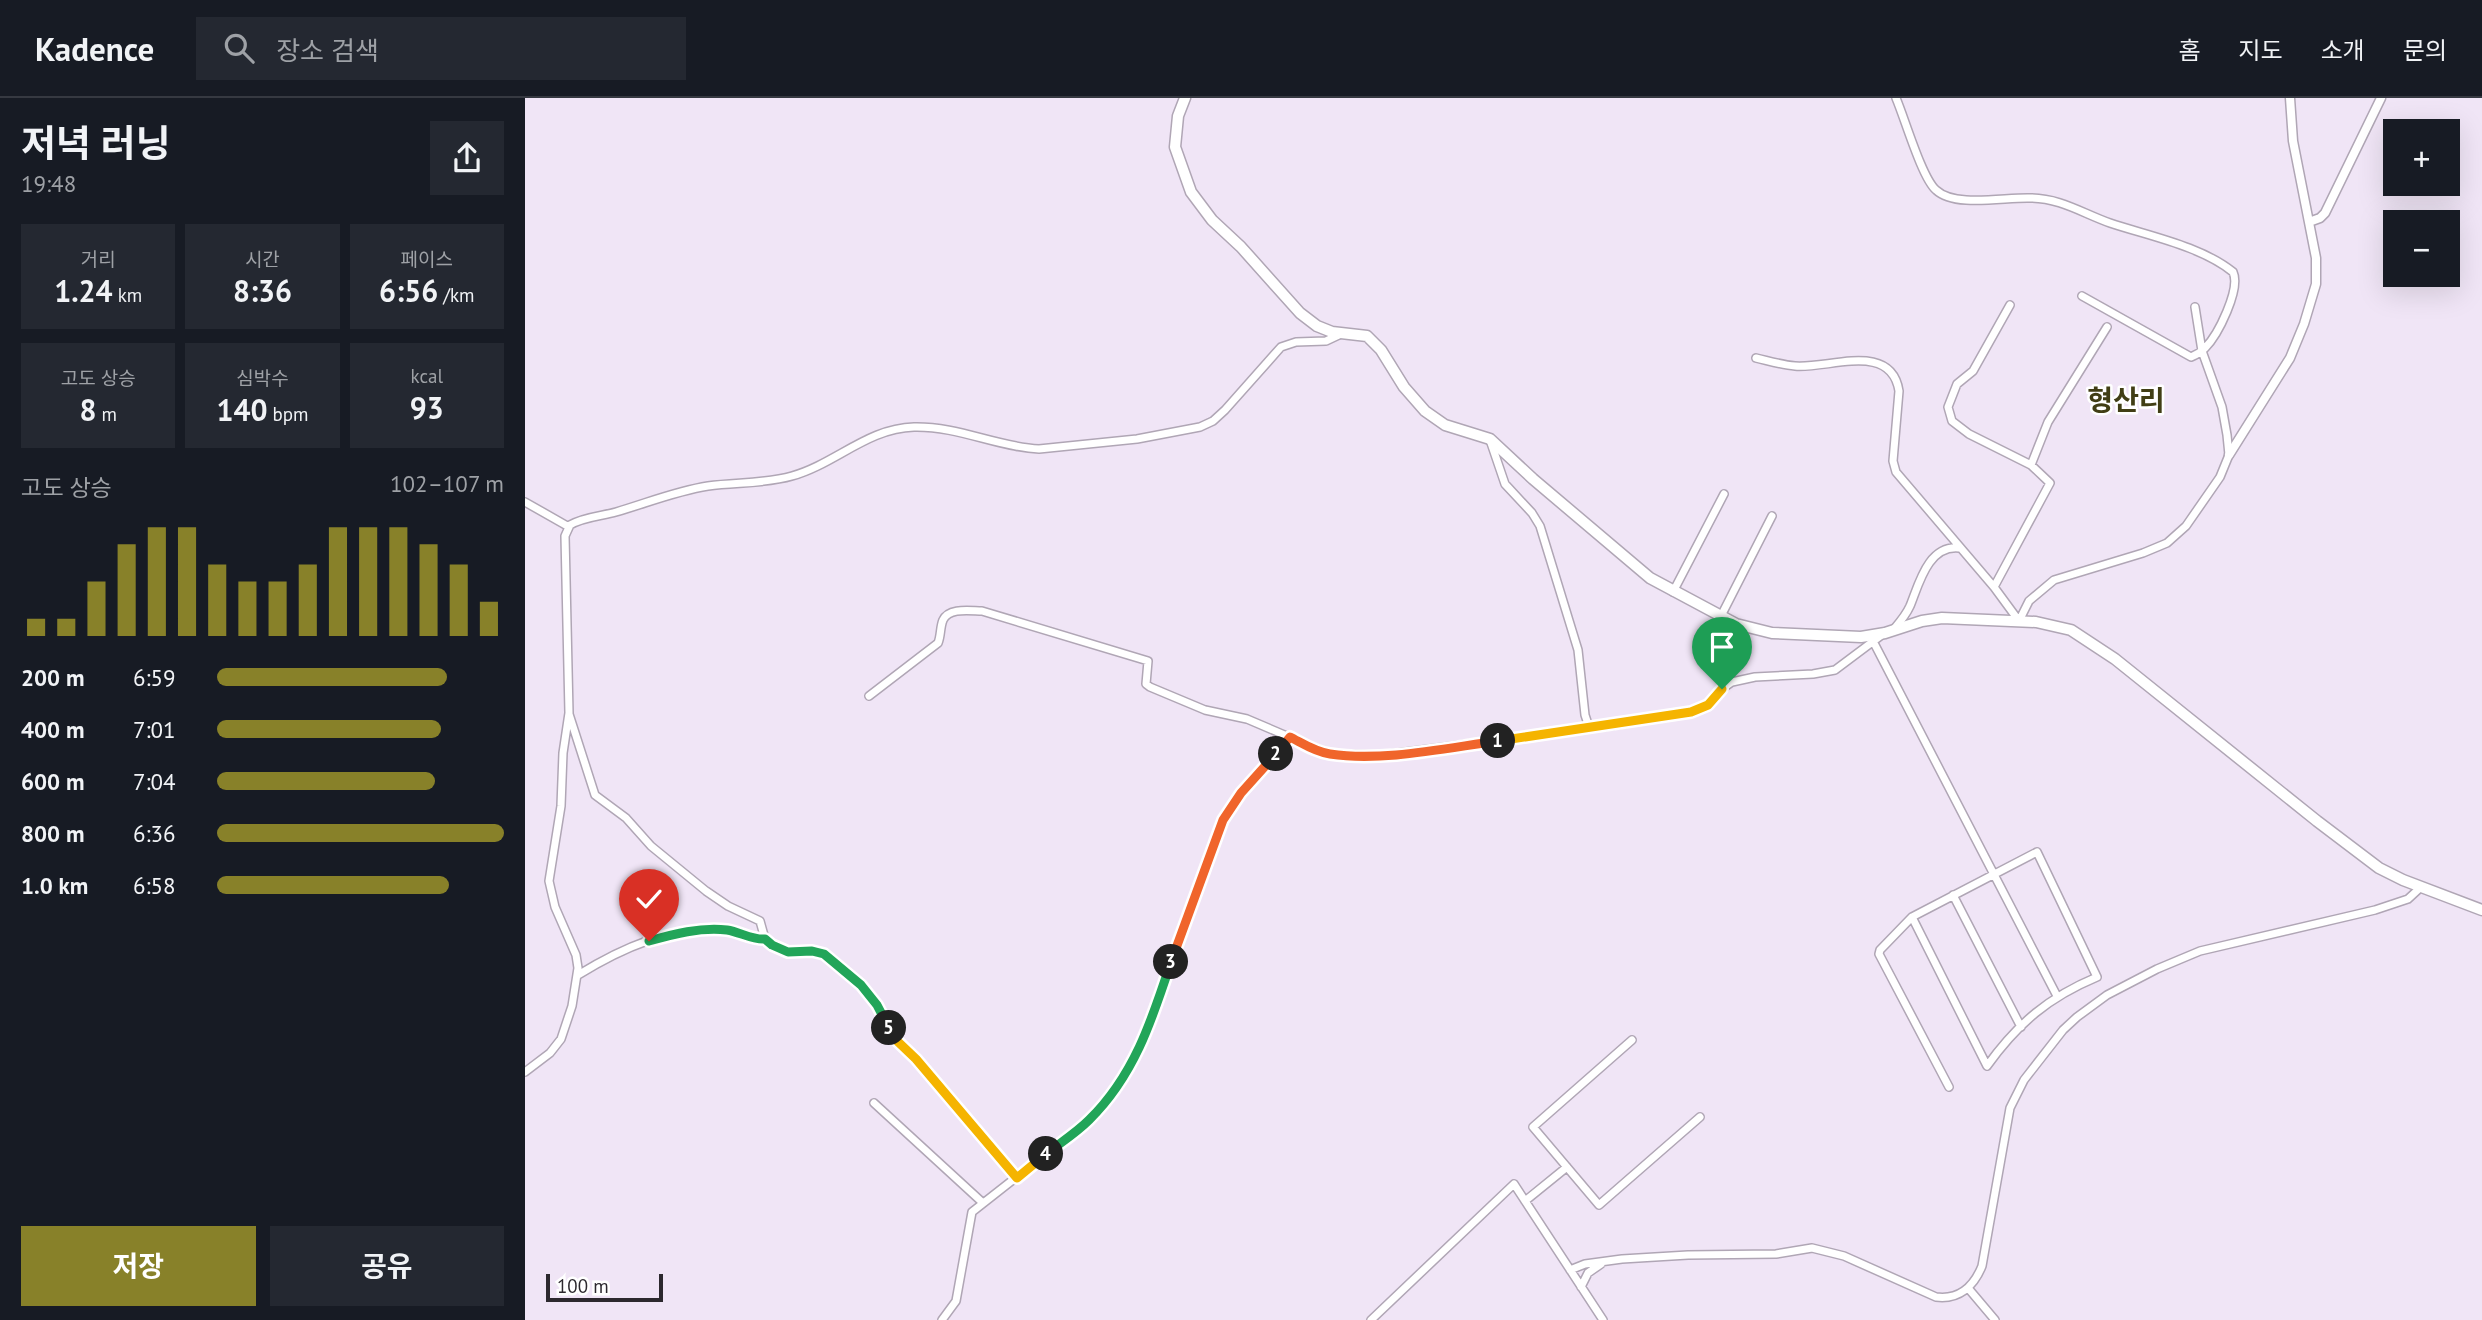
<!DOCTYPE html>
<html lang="ko">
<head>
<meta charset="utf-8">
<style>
	:root { --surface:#171b24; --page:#242831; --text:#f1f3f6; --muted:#9ea1a6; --line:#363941; --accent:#888129 }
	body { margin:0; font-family:"PT Sans","Noto Sans KR",sans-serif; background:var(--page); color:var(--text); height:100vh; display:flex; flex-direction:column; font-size:26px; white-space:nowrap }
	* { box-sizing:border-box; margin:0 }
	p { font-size:23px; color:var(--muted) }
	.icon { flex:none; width:38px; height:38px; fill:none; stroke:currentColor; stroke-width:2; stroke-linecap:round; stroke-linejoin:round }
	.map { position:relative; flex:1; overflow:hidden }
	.drawer { display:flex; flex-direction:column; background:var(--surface); width:525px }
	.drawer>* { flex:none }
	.fabs { position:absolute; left:1858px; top:21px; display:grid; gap:14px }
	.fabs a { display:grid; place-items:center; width:77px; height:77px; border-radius:0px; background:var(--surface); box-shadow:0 7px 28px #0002; font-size:35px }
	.scale { position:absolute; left:21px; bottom:18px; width:117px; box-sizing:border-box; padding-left:7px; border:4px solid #2c282e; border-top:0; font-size:19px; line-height:24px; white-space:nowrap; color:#2c282e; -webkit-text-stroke:5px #fff; paint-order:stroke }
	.pin { position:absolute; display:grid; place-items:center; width:60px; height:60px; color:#fff; margin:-72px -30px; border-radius:50% 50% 50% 0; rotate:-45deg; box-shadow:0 0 7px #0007 }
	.pin .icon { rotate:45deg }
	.km { position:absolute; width:35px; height:35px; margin:-18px; border-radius:50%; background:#222; color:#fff; font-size:19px; line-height:35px; text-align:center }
	.round { display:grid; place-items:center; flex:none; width:74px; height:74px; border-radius:0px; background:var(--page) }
	.head { display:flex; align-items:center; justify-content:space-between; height:119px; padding:0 21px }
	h1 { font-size:38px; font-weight:700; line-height:52px }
	.metrics { display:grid; grid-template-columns:repeat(3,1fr); gap:10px; height:119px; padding:7px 21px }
	.metrics div { display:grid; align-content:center; border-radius:0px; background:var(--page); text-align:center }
	.metrics b { font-size:30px; font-weight:700 }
	.metrics small { font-size:19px; font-weight:400 }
	.metrics p { font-size:19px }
	.chart { height:196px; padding:14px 21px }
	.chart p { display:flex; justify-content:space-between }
	.chart svg { width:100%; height:126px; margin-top:7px; stroke:var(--accent); stroke-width:6 }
	.button { display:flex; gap:14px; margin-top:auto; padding:14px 21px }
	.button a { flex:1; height:80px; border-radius:0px; background:var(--accent); color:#fff; font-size:28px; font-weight:700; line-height:80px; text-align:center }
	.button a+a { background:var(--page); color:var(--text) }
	ul { padding:0 21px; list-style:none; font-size:23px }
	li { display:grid; grid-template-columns:112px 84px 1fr; align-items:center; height:52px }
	li i { height:18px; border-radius:9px; background:var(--accent) }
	header { display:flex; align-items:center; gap:42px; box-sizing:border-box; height:98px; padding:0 35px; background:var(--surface); border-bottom:2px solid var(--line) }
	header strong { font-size:33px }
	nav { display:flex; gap:38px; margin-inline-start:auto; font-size:24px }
	.search { width:490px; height:63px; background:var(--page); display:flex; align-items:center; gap:18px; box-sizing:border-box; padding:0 24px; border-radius:0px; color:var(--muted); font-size:26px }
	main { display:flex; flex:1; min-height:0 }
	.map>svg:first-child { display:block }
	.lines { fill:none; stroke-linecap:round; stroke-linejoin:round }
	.minor-casing { stroke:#b0a6b5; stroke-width:10 }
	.tertiary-casing { stroke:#b0a6b5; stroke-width:11 }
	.secondary-casing { stroke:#b0a6b5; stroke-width:13 }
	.minor { stroke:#fff; stroke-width:7 }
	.tertiary { stroke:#fff; stroke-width:8 }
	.secondary { stroke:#fff; stroke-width:10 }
	.split-1-casing { stroke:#fff; stroke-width:14 }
	.split-2-casing { stroke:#fff; stroke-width:14 }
	.split-3-casing { stroke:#fff; stroke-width:14 }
	.split-4-casing { stroke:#fff; stroke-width:14 }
	.split-5-casing { stroke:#fff; stroke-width:14 }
	.split-6-casing { stroke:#fff; stroke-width:14 }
	.split-1 { stroke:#f5b400; stroke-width:9 }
	.split-2 { stroke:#f0652b; stroke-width:9 }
	.split-3 { stroke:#f0652b; stroke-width:9 }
	.split-4 { stroke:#22a559; stroke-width:9 }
	.split-5 { stroke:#f5b400; stroke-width:9 }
	.split-6 { stroke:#22a559; stroke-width:9 }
	.labels { text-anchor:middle; stroke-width:5; stroke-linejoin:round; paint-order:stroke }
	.quarter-label { font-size:28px; font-weight:bold; fill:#413e15; stroke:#fff }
</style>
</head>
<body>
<header>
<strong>Kadence</strong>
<div class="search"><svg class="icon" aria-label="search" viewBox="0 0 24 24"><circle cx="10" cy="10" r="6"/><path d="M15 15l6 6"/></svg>장소 검색</div>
<nav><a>홈</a><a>지도</a><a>소개</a><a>문의</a></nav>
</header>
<main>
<section class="drawer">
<div class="head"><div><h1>저녁 러닝</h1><p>19:48</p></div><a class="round"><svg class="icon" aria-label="share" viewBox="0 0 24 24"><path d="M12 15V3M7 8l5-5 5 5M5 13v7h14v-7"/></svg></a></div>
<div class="metrics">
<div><p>거리</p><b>1.24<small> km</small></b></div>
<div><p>시간</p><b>8:36</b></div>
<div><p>페이스</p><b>6:56<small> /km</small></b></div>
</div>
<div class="metrics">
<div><p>고도 상승</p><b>8<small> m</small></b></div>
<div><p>심박수</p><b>140<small> bpm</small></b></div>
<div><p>kcal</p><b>93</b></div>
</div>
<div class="chart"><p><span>고도 상승</span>102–107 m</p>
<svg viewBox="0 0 160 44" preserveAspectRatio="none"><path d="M5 44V38M15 44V38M25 44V25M35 44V12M45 44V6M55 44V6M65 44V19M75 44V25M85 44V25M95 44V19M105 44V6M115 44V6M125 44V6M135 44V12M145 44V19M155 44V32"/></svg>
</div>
<ul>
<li><b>200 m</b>6:59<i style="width:80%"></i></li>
<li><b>400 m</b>7:01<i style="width:78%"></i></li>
<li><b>600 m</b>7:04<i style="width:76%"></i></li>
<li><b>800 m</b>6:36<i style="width:100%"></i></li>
<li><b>1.0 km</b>6:58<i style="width:81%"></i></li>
</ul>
<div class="button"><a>저장</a><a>공유</a></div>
</section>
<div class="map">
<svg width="1957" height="1222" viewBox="0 0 1957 1222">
	<rect width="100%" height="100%" fill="#f0e5f6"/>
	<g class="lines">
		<defs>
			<path id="minor" d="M1371,0C1380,21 1397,80 1411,92C1430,110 1480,99 1505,100C1535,100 1557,115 1585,125C1624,138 1676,148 1708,174C1716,191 1693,237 1680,250C1676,254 1671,257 1666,259L1557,198
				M1231,260C1244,263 1257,267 1270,268C1304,271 1366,243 1374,293L1368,363L1371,374L1469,489L1494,523L1504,503L1529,482L1618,455L1642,445L1661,428L1695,379L1704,357L1702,337L1697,309L1677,253L1670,209
				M965,342L980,386L1007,415L1015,428L1053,552L1060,617L1064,629
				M1506,367L1523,324L1582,229
				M0,404L44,429
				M1469,489L1525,385L1506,367L1444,336L1427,323L1423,309L1432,286L1448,273L1485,207
				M1148,494L1199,396
				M1196,518L1247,418
				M1369,531C1375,524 1381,517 1385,508C1394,486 1403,447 1434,450
				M1349,545L1532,898
				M344,598L413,545C416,538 415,529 418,522C424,509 446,513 457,513L623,563L621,586L625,589L680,612L722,621L804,656L858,657L1090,627L1166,614L1183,607L1197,591L1207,584L1230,579L1288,576L1310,572L1358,536
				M44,616L70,697L101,720L126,748L181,793L203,808L235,823L240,841L247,847L263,854L287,853L299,856L336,887L352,907L369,940L392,961L492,1080
				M1428,797L1496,929
				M1387,819L1462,968C1493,925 1524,899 1572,879L1512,754L1387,819L1355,852L1354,856L1424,989
				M53,877C93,852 143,829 192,831C208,832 225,842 240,841
				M1107,942L1008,1029L1074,1107L1175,1019
				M0,974L25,955L36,941L47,908L53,870L51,857L30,809L24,783L36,708L38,655L44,615L40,438L45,427C58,419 77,418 91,414C122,405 151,393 183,388C211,384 240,386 267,378C310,366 343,330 389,329C433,328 472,349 514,351L612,341L675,329L688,323L700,312L756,249L771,244L801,243L818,235
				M349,1005L458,1105
				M1000,1103L1042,1069
				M1045,1172L1060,1166L1097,1161L1163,1157L1251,1156L1287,1150L1319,1158L1411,1199C1434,1202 1449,1188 1457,1168L1485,1010L1499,982L1538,932L1552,919L1582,897L1632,871L1675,853L1850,812L1883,801L1896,789
				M1056,1189L1063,1175L1076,1166
				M1443,1190L1470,1222
				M417,1222L431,1203L447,1114L563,1023L592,991L605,970L625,927L655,835L698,722L716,695L765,639
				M846,1222L989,1086L1078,1222"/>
			<path id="tertiary" d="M1784,124L1795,120L1800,115L1856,0
				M1704,357L1765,260L1779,226L1791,186V160L1768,43L1765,0"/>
			<path id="secondary" d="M660,0L653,18L650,49L666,94L687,122L716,149L775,215L792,228L807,234L842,238L856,252L879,289L900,313L920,327L965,341L1008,381L1125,480L1211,526L1247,535L1336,539L1360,535L1397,523L1417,520L1511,524L1546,532L1590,561L1792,723L1854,770L1878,782L1957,812"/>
		</defs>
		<use href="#minor" class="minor-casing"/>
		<use href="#tertiary" class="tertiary-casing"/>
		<use href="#secondary" class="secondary-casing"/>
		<use href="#minor" class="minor"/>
		<use href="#tertiary" class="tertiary"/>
		<use href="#secondary" class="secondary"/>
	</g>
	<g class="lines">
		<defs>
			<path id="split-1" d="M973,643L1166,614L1183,607L1197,591"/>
			<path id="split-2" d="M751,656L765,639C777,645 790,654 805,656C857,664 921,650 973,643"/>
			<path id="split-3" d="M646,864L698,722L716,695L751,656"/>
			<path id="split-4" d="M521,1056C535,1045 551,1035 564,1022C609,978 627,922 646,864"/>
			<path id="split-5" d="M364,930L369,940L391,961L492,1080L521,1056"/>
			<path id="split-6" d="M124,843C149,836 175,829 202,832C215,834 227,842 240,841L247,847L263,854L287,853L299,856L336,887L352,907L364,930"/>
		</defs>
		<use href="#split-1" class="split-1-casing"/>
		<use href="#split-2" class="split-2-casing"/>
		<use href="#split-3" class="split-3-casing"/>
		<use href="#split-4" class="split-4-casing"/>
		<use href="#split-5" class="split-5-casing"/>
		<use href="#split-6" class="split-6-casing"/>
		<use href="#split-1" class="split-1"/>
		<use href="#split-2" class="split-2"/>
		<use href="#split-3" class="split-3"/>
		<use href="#split-4" class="split-4"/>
		<use href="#split-5" class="split-5"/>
		<use href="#split-6" class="split-6"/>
	</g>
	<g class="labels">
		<g class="quarter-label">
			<text x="1601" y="312">형산리</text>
		</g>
	</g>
</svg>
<div class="fabs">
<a>+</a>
<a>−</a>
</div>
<div class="scale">100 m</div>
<div class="pin" style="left:1197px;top:591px;background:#1e9e55"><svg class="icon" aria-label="arrive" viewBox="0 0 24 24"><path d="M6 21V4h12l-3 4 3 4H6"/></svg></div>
<div class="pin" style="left:124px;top:843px;background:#d93025"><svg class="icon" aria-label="check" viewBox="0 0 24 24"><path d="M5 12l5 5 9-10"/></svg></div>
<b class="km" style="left:973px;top:643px">1</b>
<b class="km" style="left:751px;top:656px">2</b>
<b class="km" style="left:646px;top:864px">3</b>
<b class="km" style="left:521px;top:1056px">4</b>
<b class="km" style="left:364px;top:930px">5</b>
</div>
</main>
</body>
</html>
